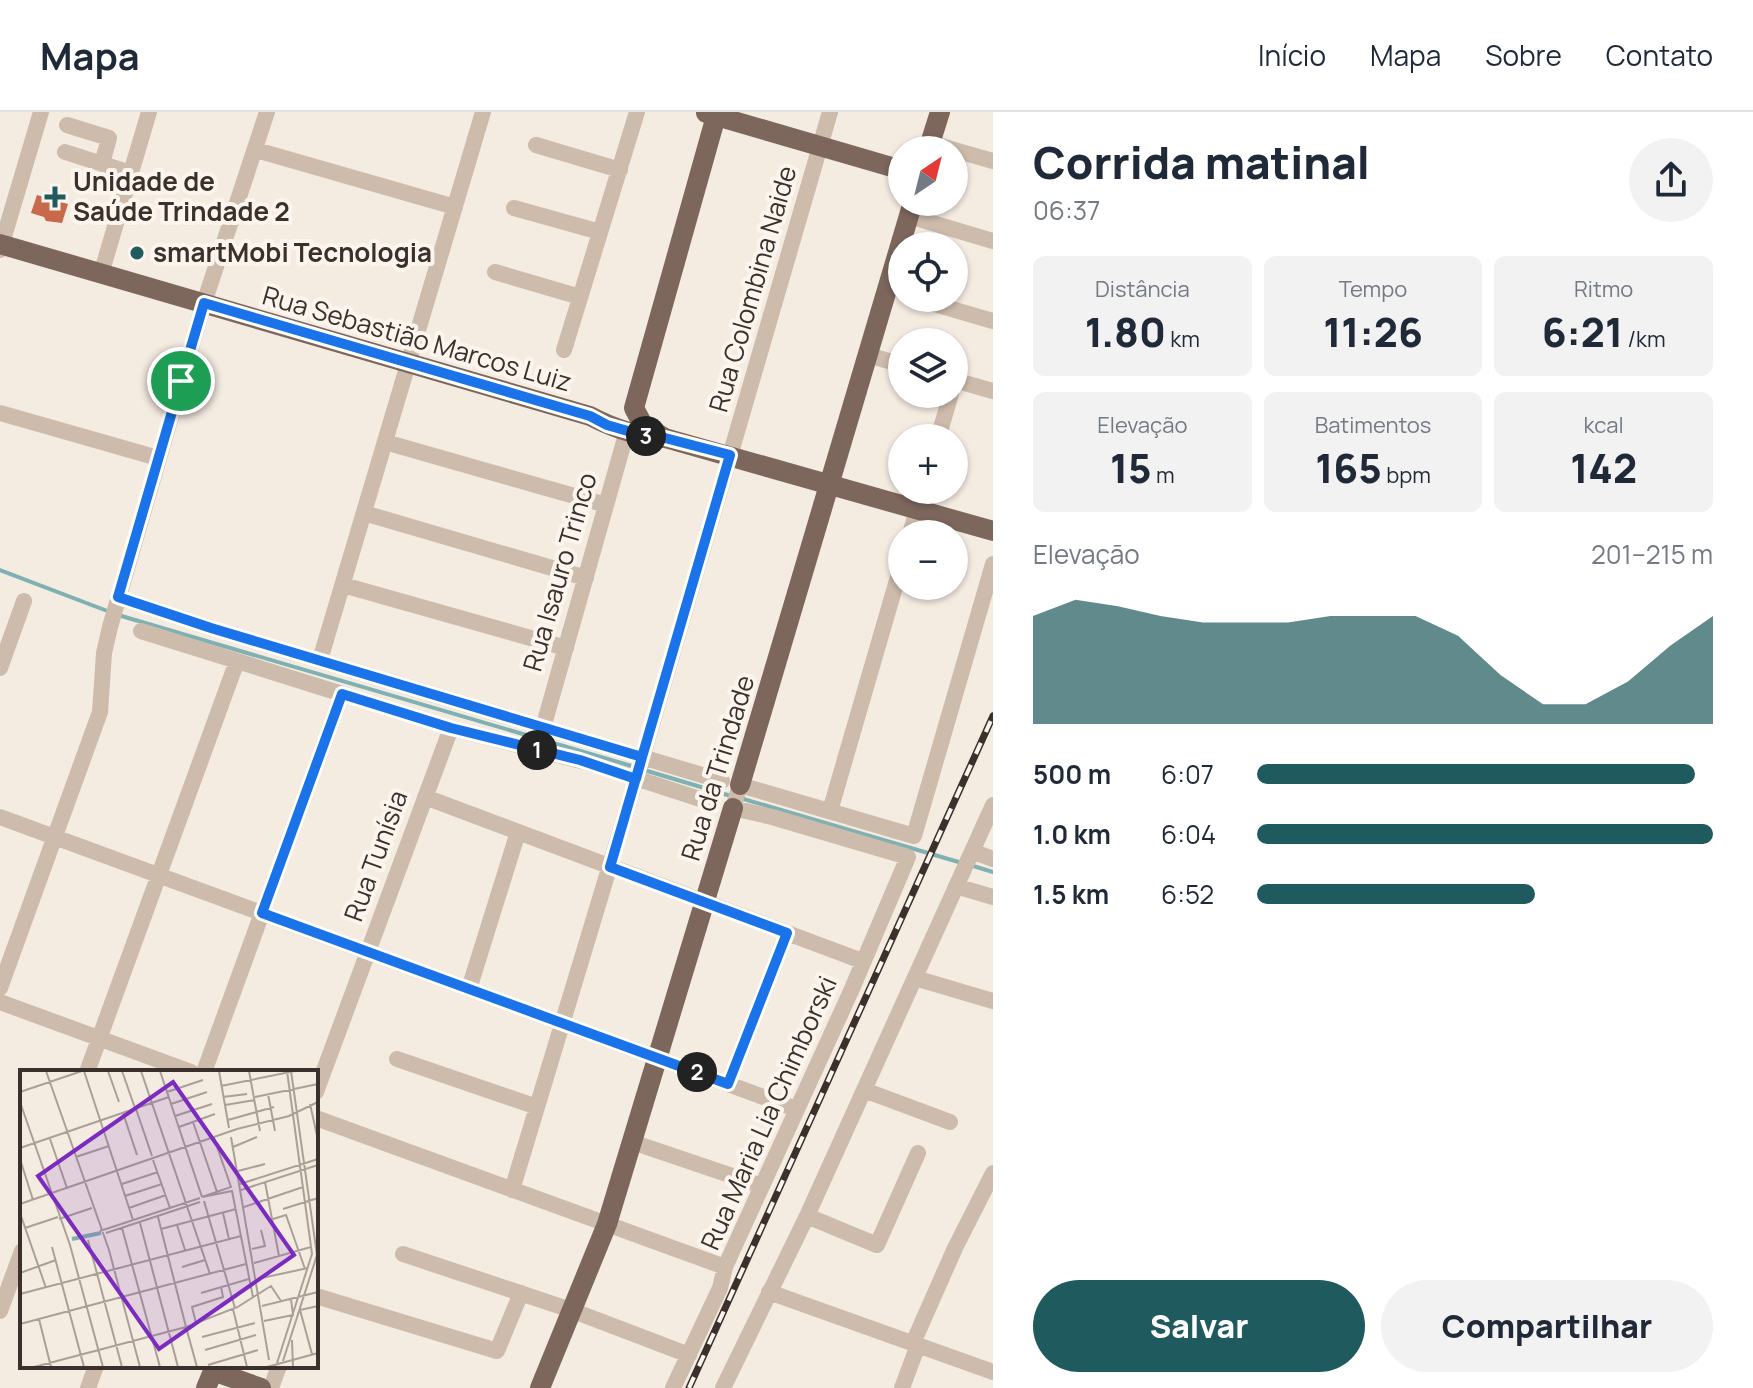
<!DOCTYPE html>
<html lang="pt">
<head>
<meta charset="utf-8">
<style>
	:root { --surface:#fff; --page:#f2f2f3; --text:#1f2937; --muted:#747a83; --line:#e0e1e3; --accent:#1f5a5e }
	body { margin:0; font-family:Manrope,sans-serif; background:var(--page); color:var(--text); height:100vh; display:flex; flex-direction:column; font-size:30px; white-space:nowrap }
	* { box-sizing:border-box; margin:0 }
	p { font-size:26px; color:var(--muted) }
	.icon { flex:none; width:44px; height:44px; fill:none; stroke:currentColor; stroke-width:2; stroke-linecap:round; stroke-linejoin:round }
	.map { position:relative; flex:1; overflow:hidden }
	.side { display:flex; flex-direction:column; background:var(--surface); width:760px }
	.side>* { flex:none }
	.needle { width:52px; rotate:35deg }
	.tools { position:absolute; left:888px; top:24px; display:grid; gap:16px }
	.tools a { display:grid; place-items:center; width:80px; height:80px; border-radius:50%; background:var(--surface); box-shadow:0 2px 6px #0004; font-size:40px }
	.pin { position:absolute; display:grid; place-items:center; width:68px; height:68px; color:#fff; margin:-34px; border:4px solid #fff; border-radius:50%; box-shadow:0 2px 8px #0007 }
	.km { position:absolute; width:40px; height:40px; margin:-20px; border-radius:50%; background:#222; color:#fff; font-size:22px; line-height:40px; text-align:center }
	.round { display:grid; place-items:center; flex:none; width:84px; height:84px; border-radius:42px; background:var(--page) }
	.head { display:flex; align-items:center; justify-content:space-between; height:136px; padding:0 40px }
	h1 { font-size:44px; font-weight:800; line-height:60px }
	.stats { display:grid; grid-template-columns:repeat(3,1fr); gap:12px; height:136px; padding:8px 40px }
	.stats div { display:grid; align-content:center; border-radius:12px; background:var(--page); text-align:center }
	.stats b { font-size:40px; font-weight:800 }
	.stats small { font-size:22px; font-weight:400 }
	.stats p { font-size:22px }
	.chart { height:224px; padding:16px 40px }
	.chart p { display:flex; justify-content:space-between }
	.chart svg { width:100%; height:144px; margin-top:8px; fill:var(--accent); opacity:.7 }
	.cta { display:flex; gap:16px; margin-top:auto; padding:16px 40px }
	.cta a { flex:1; height:92px; border-radius:48px; background:var(--accent); color:#fff; font-size:32px; font-weight:800; line-height:92px; text-align:center }
	.cta a+a { background:var(--page); color:var(--text) }
	ul { padding:0 40px; list-style:none; font-size:26px }
	li { display:grid; grid-template-columns:128px 96px 1fr; align-items:center; height:60px }
	li i { height:20px; border-radius:10px; background:var(--accent) }
	header { display:flex; align-items:center; gap:48px; box-sizing:border-box; height:112px; padding:0 40px; background:var(--surface); border-bottom:2px solid var(--line) }
	header strong { font-size:38px }
	nav { display:flex; gap:44px; margin-inline-start:auto; font-size:28px }
	main { display:flex; flex:1; min-height:0 }
	.map>svg:first-child { display:block }
	.lines { fill:none; stroke-linecap:round; stroke-linejoin:round }
	.stream { stroke:#7fb0b2; stroke-width:4 }
	.building { fill:#c8694b }
	.minor { stroke:#cdbbac; stroke-width:16 }
	.major { stroke:#7d675c; stroke-width:20 }
	.rail-casing { stroke:#3b302b; stroke-width:7 }
	.rail { stroke:#fbf5ee; stroke-width:4; stroke-dasharray:12; stroke-linecap:butt }
	.route-casing { stroke:#fff; stroke-width:16 }
	.route { stroke:#1a73e8; stroke-width:10 }
	.poi-dot { fill:#1f5a5e; stroke:#fbf5ee; stroke-width:3 }
	.labels { text-anchor:middle; stroke-width:8; stroke-linejoin:round; paint-order:stroke }
	.poi-label { font-size:26px; font-weight:bold; fill:#3b302b; stroke:#fbf5ee; text-anchor:start }
	.street-label { font-size:26px; fill:#3b302b; stroke:#fbf5ee }
	.inset-river { fill:none; stroke:#7fb0b2; stroke-width:4 }
	.inset-road { fill:none; stroke:#aaa098; stroke-width:2 }
	.view { fill:#7b2cbf; fill-opacity:0.15; stroke:#7b2cbf; stroke-width:4 }
	.inset-edge { fill:none; stroke:#3b302b; stroke-width:4 }
</style>
</head>
<body>
<header>
<strong>Mapa</strong>
<nav><a>Início</a><a>Mapa</a><a>Sobre</a><a>Contato</a></nav>
</header>
<main>
<div class="map">
<svg width="993" height="1276" viewBox="0 0 993 1276">
	<rect width="100%" height="100%" fill="#f4ebe1"/>
	<g class="lines">
		<path class="stream" d="M0,458L110,500
			M118,503L635,655
			M644,658L731,684
			M740,686L962,751
			M970,753L993,760"/>
	</g>
	<path class="building" d="M37,83L68,92L62,111L46,109L44,105L31,101Z"/>
	<g class="lines">
		<path class="minor" d="M67,13L109,26L102,52
			M930,31L993,49
			M536,33L620,58
			M256,38L455,95
			M65,40L131,61
			M514,96L600,120
			M909,104L993,129
			M0,138L41,0
			M495,160L580,185
			M101,162L149,0
			M914,186L993,209
			M564,238L637,0
			M868,243L902,253
			M954,268L993,279
			M0,301L158,346
			M938,326L951,282
			M385,330L606,393
			M364,401L586,466
			M910,422L923,378
			M343,473L566,536
			M118,485L211,516L722,669
			M141,519L451,616L589,651L709,690
			M320,548L483,0
			M0,556L24,489
			M543,616L627,319
			M425,685L862,849
			M830,699L902,451
			M0,705L796,997
			M972,739L993,747
			M956,774L993,785
			M915,866L993,889
			M0,876L100,600L104,541L110,515L204,191L267,0
			M469,877L518,720
			M0,890L191,960
			M397,947L537,995
			M87,960L237,549
			M204,960L342,582
			M728,972L787,821
			M864,978L950,1010
			M316,980L451,616
			M316,1006L725,1155
			M632,1030L762,1074
			M512,1078L636,667L830,0
			M807,1104L877,1133L918,1041
			M403,1142L571,1198L689,1243
			M769,1180L993,1260
			M316,1184L497,1239L521,1181
			M0,1199L22,1139
			M913,1231L955,1136L993,1061
			M88,1276L96,1254
			M271,1276L279,1254
			M673,1276L720,1176L725,1155L851,879L908,745L772,705L733,696L740,673L914,724L993,452
			M723,1276L807,1104L993,693
			M902,1276L918,1233"/>
		<path class="major" d="M706,1L902,58
			M928,38L940,0
			M0,132L590,304C613,316 639,325 665,326
			M634,296L643,313L665,326L993,419
			M634,296L716,4
			M740,673L913,90
			M206,1276L213,1259L261,1276
			M540,1276L607,1112L733,696"/>
		<defs>
			<path id="rail" d="M689,1276L993,604"/>
		</defs>
		<use href="#rail" class="rail-casing"/>
		<use href="#rail" class="rail"/>
	</g>
	<g class="lines">
		<defs>
			<path id="route" d="M181,269L118,485L211,516L642,645L636,667L580,648L451,616L342,582L262,801L728,972L787,821L610,755L730,343L665,326L645,324L607,313L590,304L204,191L181,269"/>
		</defs>
		<use href="#route" class="route-casing"/>
		<use href="#route" class="route"/>
	</g>
	<g class="poi-dot">
		<path d="M51 73h8v8h8v8h-8v8h-8v-8h-8v-8h8z"/>
		<circle cx="137" cy="141" r="8"/>
	</g>
	<g class="labels">
		<g class="poi-label">
			<text x="73" y="79">Unidade de<tspan x="73" dy="30">Saúde Trindade 2</tspan></text>
			<text x="153" y="150">smartMobi Tecnologia</text>
		</g>
		<g class="street-label">
			<text transform="translate(753 177) rotate(-74)" y="9">Rua Colombina Naide</text>
			<text transform="translate(417 227) rotate(16)" y="9">Rua Sebastião Marcos Luiz</text>
			<text transform="translate(560 460) rotate(-74)" y="9">Rua Isauro Trinco</text>
			<text transform="translate(718 656) rotate(-73)" y="9">Rua da Trindade</text>
			<text transform="translate(376 744) rotate(-70)" y="9">Rua Tunísia</text>
			<text transform="translate(769 1001) rotate(-66)" y="9">Rua Maria Lia Chimborski</text>
		</g>
	</g>
	<g transform="translate(20 958)">
		<rect width="298" height="298" fill="#f4ebe1"/>
		<path class="inset-river" d="M52,169L81,163"/>
		<path class="inset-road" d="M26,1L89,180L120,297M64,1L113,150M88,1L99,32M102,1L115,38M121,1L190,204M140,1L182,127M199,1L209,58M229,1L240,61M201,16L275,1M0,22L62,1M147,22L183,10M248,24L255,61M203,27L227,24M235,27L298,14M0,32L50,175L83,297M151,34L187,22M290,34L298,70M205,35L235,30M116,39L132,86M103,43L117,85M155,46L192,34M208,50L254,37M173,52L197,122M159,57L195,44M211,67L249,290M194,68L211,117L182,127L212,121L233,227M30,69L47,118M213,77L237,67M0,78L149,27M56,87L89,76M0,89L13,130M133,90L150,138M218,101L245,94M245,112L259,186M102,114L138,102M220,114L298,89M221,120L298,95M105,126L142,114M0,134L217,59L269,46L298,32M224,137L283,117M109,138L146,125M263,139L298,128M0,143L26,218M203,143L209,169M39,149L72,138M253,149L266,145L285,199M120,153L158,297M157,155L165,180M5,158L38,147M102,158L140,297M141,159L216,139M80,161L180,128M86,163L180,132M68,170L102,297M32,177L64,297M232,179L245,176L241,160M234,193L291,177M162,197L185,190M0,203L36,190M237,209L288,198M181,223L229,209M0,224L221,166M242,236L298,222M216,238L251,216L261,231M213,239L227,297M19,249L31,297M244,251L273,245L271,229M176,253L172,237L203,227L201,217M0,254L226,194M182,267L235,253M272,270L273,297M185,280L236,265M292,284L280,240L298,236M263,291L297,185L271,1M257,293L292,184L267,1M188,295L238,280M14,297L166,257L138,147M177,297L166,257L215,238L184,131M247,297L298,283"/>
		<path class="view" d="M153,12L274,185L139,279L18,106Z"/>
		<rect width="298" height="298" class="inset-edge"/>
	</g>
</svg>
<div class="tools">
<a><svg class="needle" viewBox="-14 -14 28 28"><path d="M0-13l5 13h-10z" fill="#e53935"/><path d="M0 13l5-13h-10z" fill="#747a83"/></svg></a>
<a><svg class="icon" aria-label="locate" viewBox="0 0 24 24"><circle cx="12" cy="12" r="6"/><path d="M12 2v4M12 18v4M2 12h4M18 12h4"/></svg></a>
<a><svg class="icon" aria-label="layers" viewBox="0 0 24 24"><path d="M12 4l9 5-9 5-9-5zM3 14l9 5 9-5"/></svg></a>
<a>+</a>
<a>−</a>
</div>
<div class="pin" style="left:181px;top:269px;background:#1e9e55"><svg class="icon" aria-label="arrive" viewBox="0 0 24 24"><path d="M6 21V4h12l-3 4 3 4H6"/></svg></div>
<b class="km" style="left:537px;top:638px">1</b>
<b class="km" style="left:697px;top:960px">2</b>
<b class="km" style="left:646px;top:324px">3</b>
</div>
<section class="side">
<div class="head"><div><h1>Corrida matinal</h1><p>06:37</p></div><a class="round"><svg class="icon" aria-label="share" viewBox="0 0 24 24"><path d="M12 15V3M7 8l5-5 5 5M5 13v7h14v-7"/></svg></a></div>
<div class="stats">
<div><p>Distância</p><b>1.80<small> km</small></b></div>
<div><p>Tempo</p><b>11:26</b></div>
<div><p>Ritmo</p><b>6:21<small> /km</small></b></div>
</div>
<div class="stats">
<div><p>Elevação</p><b>15<small> m</small></b></div>
<div><p>Batimentos</p><b>165<small> bpm</small></b></div>
<div><p>kcal</p><b>142</b></div>
</div>
<div class="chart"><p><span>Elevação</span>201–215 m</p>
<svg viewBox="0 0 160 44" preserveAspectRatio="none"><path d="M0 44V11L10 6L20 8L30 11L40 13L50 13L60 13L70 11L80 11L90 11L100 17L110 29L120 38L130 38L140 31L150 20L160 11V44z"/></svg>
</div>
<ul>
<li><b>500 m</b>6:07<i style="width:96%"></i></li>
<li><b>1.0 km</b>6:04<i style="width:100%"></i></li>
<li><b>1.5 km</b>6:52<i style="width:61%"></i></li>
</ul>
<div class="cta"><a>Salvar</a><a>Compartilhar</a></div>
</section>
</main>
</body>
</html>
